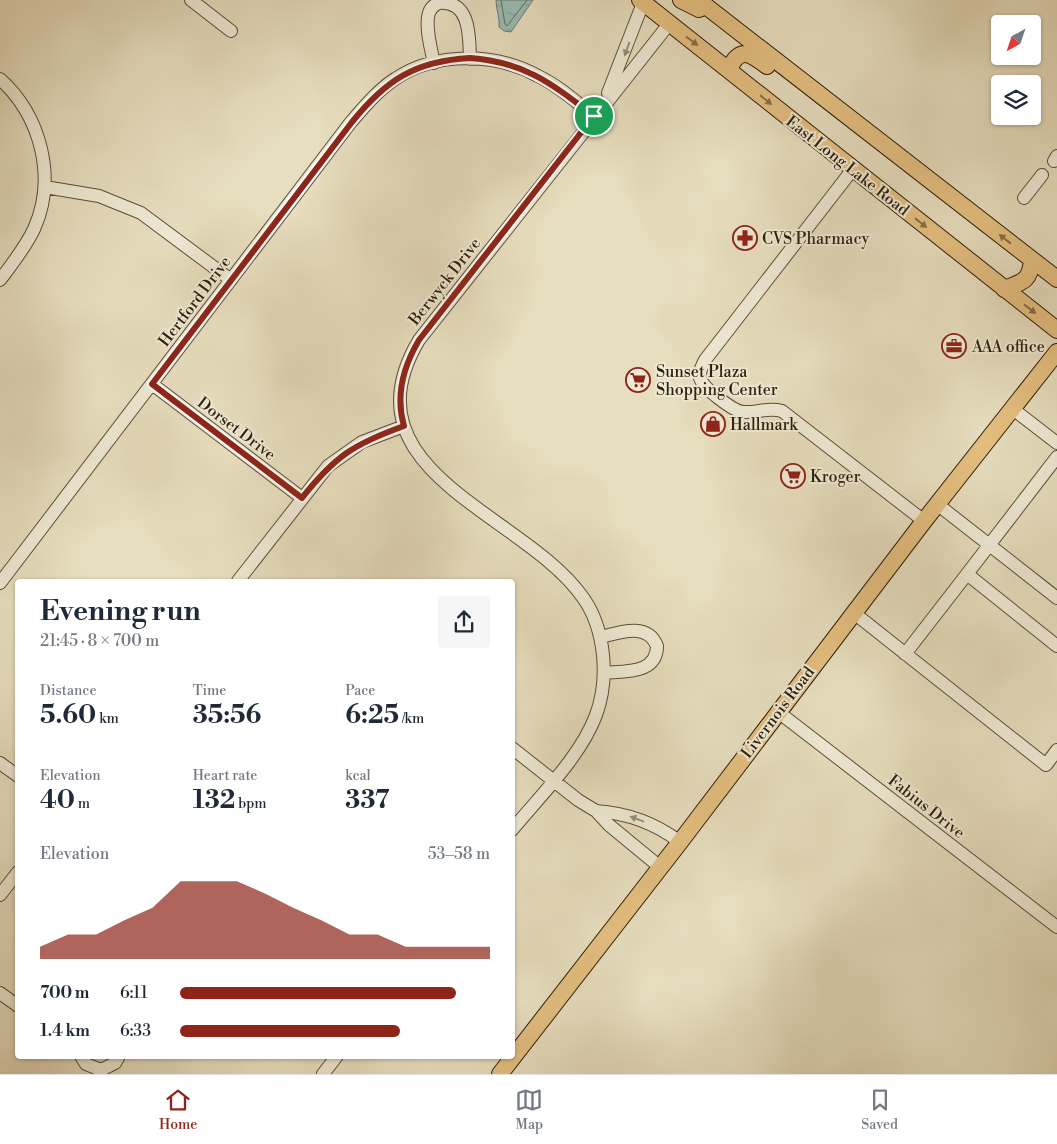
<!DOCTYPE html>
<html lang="en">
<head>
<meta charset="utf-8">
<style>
	:root { --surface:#fff; --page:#f6f6f7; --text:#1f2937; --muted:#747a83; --line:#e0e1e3; --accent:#8f2418 }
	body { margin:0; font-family:"Libre Bodoni",serif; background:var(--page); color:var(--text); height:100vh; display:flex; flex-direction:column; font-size:19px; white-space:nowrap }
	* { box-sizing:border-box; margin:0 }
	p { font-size:16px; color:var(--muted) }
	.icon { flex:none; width:28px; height:28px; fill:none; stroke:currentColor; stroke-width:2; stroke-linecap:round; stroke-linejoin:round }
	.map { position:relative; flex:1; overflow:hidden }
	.details { position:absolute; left:15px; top:579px; width:500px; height:480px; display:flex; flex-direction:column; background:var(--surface); border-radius:5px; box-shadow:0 1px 4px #0004 }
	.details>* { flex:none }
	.needle { width:32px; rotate:220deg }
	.controls { position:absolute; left:991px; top:15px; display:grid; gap:10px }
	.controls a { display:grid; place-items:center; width:50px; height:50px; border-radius:5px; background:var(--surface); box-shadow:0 1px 4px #0004; font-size:25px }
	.pin { position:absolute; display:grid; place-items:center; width:42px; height:42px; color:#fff; margin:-21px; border:2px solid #fff; border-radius:50%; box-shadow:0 1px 5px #0007 }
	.round { display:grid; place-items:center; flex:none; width:52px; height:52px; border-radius:5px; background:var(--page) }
	.overview { display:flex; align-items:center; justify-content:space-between; height:85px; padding:0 25px }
	h1 { font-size:28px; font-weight:800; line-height:38px }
	.metrics { display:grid; grid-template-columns:repeat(3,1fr); gap:8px; height:85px; padding:5px 25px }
	.metrics div { display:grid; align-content:center }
	.metrics b { font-size:25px; font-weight:800 }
	.metrics small { font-size:14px; font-weight:400 }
	.metrics p { font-size:14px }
	.chart { height:140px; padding:10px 25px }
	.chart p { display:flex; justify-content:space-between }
	.chart svg { width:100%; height:90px; margin-top:5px; fill:var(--accent); opacity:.7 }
	ul { padding:0 25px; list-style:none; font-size:16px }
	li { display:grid; grid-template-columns:80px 60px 1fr; align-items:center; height:38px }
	li i { height:12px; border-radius:6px; background:var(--accent) }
	.tabs { display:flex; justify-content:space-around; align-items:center; height:70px; border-top:1px solid var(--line); background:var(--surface); font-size:14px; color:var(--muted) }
	.tabs a { display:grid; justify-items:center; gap:2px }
	.tabs .active { color:var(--accent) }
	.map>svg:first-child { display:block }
	.water { fill:url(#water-ripples); stroke:#6d7d6f }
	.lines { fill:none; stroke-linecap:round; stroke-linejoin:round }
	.shore { stroke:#626d5e; stroke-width:1 }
	.minor-casing { stroke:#5c4e38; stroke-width:14 }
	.major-casing { stroke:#2e1e0b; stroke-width:18 }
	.minor { stroke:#efead5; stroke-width:12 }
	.major { stroke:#e4bf80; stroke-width:16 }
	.oneway { fill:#896e46 }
	.oneway2 { fill:#988e7a }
	.route-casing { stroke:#fff; stroke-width:10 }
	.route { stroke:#8f2418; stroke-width:6 }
	.labels { text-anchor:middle; stroke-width:4; stroke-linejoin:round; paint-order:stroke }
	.street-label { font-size:16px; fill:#2e1e0b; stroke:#efead5 }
	.poi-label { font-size:16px; fill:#2e1e0b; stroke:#efead5; text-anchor:start }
</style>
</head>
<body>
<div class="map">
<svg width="1057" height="1074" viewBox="0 0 1057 1074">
	<defs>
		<pattern id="water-ripples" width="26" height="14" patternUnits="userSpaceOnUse" patternTransform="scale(1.25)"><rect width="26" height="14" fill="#97bcb2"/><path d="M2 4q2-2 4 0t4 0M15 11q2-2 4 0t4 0" fill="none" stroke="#82a198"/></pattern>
	</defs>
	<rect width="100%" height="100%" fill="#e7debf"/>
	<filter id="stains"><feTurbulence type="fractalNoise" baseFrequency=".004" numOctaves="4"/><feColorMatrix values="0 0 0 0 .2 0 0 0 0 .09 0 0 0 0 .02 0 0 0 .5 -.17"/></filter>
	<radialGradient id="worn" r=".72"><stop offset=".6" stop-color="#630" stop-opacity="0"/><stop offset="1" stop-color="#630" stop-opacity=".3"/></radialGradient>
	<path class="water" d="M496,0H533L511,32L504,31L499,27C500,17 496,10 496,0Z"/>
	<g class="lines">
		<path class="shore" d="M501,0L505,24L507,26L527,0"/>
		<defs>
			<path id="minor" d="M191,0L231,31
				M434,63C431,49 426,31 428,17C429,10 433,5 439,3C472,0 469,40 470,59
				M0,79C41,116 57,178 34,229C25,248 12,264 0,280
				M608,93L643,3
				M1054,161L1057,156
				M853,169L705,360C702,366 699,372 700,378C703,388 733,411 743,412C757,413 768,407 782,411L924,521
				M45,187L99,196L141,213L231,280
				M1024,198L1042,175
				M152,384L302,498
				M1013,409L1057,443
				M937,504L1057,598
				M967,574L1057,457
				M238,581L328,466L362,442L404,426
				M0,583L351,122C365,106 378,90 395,79C436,51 496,53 538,76C559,86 576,102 594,116
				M854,613L1046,765L1057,750
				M601,637C620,632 648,622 657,646C657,674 625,671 604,673
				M905,654L967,574L1057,646
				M777,711L1057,927
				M512,748L578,800L596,811
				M0,763L18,776
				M512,830C540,796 581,756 596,715C603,696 605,675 603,655C601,636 595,615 584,599C527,514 340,473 419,340L669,24
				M660,867L609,825L596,811C627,813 655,823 680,842
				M0,895L18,872
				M0,993L18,1006
				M81,1056L86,1064L101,1070L115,1063L119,1056
				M323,1074L337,1056"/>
			<path id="major" d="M640,0L1057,330
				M681,0L699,9L706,6
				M698,0L1057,279
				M729,69C740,46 750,53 767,66
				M1004,289C1023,282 1030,281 1032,260
				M500,1074L680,842L924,521L1057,352"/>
		</defs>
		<use href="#minor" class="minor-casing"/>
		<use href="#major" class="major-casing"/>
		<use href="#minor" class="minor"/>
		<use href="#major" class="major"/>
	</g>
	<defs><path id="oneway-solid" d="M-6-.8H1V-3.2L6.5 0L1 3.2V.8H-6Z" transform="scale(1.25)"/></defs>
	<g class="oneway">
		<use href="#oneway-solid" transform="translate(692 41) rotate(37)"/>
		<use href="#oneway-solid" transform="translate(766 100) rotate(39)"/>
		<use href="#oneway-solid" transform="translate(921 223) rotate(38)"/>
		<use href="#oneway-solid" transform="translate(1005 239) rotate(-142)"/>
		<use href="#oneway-solid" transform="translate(1030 309) rotate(38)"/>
	</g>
	<g class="oneway2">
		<use href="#oneway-solid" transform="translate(627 49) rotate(110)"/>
		<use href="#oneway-solid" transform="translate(637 819) rotate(-160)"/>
	</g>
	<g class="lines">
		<defs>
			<path id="route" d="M470,58C525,62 552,84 594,116L419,340C403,367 395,395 404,426C354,444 335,456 302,498L152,384L352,122C386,80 415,61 470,58Z"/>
		</defs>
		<use href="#route" class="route-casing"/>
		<use href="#route" class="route"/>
	</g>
	<defs>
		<symbol id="pharmacy-ring" viewBox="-11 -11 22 22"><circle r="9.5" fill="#efead5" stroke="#8f2418" stroke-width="1.5"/><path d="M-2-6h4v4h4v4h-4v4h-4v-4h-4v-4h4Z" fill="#8f2418"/></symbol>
		<symbol id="office-ring" viewBox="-11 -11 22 22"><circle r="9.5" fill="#efead5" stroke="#8f2418" stroke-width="1.5"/><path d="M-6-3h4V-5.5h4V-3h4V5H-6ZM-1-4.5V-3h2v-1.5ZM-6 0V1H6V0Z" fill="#8f2418"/></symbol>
		<symbol id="supermarket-ring" viewBox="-11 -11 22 22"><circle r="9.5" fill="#efead5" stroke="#8f2418" stroke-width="1.5"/><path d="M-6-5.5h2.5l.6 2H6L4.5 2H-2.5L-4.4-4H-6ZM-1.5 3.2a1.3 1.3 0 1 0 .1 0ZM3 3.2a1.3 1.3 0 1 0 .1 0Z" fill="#8f2418"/></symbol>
		<symbol id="shop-ring" viewBox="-11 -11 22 22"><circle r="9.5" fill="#efead5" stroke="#8f2418" stroke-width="1.5"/><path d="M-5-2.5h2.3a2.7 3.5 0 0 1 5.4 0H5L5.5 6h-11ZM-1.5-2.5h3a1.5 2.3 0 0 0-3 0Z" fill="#8f2418"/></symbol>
	</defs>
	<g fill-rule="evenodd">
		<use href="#pharmacy-ring" x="731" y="224" width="28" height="28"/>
		<use href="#office-ring" x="940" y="332" width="28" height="28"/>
		<use href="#supermarket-ring" x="624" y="366" width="28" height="28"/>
		<use href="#shop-ring" x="699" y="410" width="28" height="28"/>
		<use href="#supermarket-ring" x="779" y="462" width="28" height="28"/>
	</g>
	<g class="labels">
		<g class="street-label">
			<text transform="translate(848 165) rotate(38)" y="6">East Long Lake Road</text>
			<text transform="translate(444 281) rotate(-52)" y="6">Berwyck Drive</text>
			<text transform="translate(194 301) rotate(-53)" y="6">Hertford Drive</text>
			<text transform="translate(237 428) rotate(37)" y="6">Dorset Drive</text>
			<text transform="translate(777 712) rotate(-53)" y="6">Livernois Road</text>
			<text transform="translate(927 806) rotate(38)" y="6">Fabius Drive</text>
		</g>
		<g class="poi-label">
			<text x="762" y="244">CVS Pharmacy</text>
			<text x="972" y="352">AAA office</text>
			<text x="656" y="377">Sunset Plaza<tspan x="656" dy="18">Shopping Center</tspan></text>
			<text x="730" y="430">Hallmark</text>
			<text x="810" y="482">Kroger</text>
		</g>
	</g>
	<rect width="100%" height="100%" filter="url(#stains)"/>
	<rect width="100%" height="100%" fill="url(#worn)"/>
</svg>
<div class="controls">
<a><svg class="needle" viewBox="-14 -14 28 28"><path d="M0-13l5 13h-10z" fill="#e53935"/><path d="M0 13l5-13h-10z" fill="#747a83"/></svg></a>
<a><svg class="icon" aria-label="layers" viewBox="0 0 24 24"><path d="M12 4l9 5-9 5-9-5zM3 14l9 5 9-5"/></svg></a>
</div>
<div class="pin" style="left:594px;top:116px;background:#1e9e55"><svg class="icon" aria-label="arrive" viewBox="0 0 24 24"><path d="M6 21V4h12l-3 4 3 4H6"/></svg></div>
<section class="details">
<div class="overview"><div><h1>Evening run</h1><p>21:45 · 8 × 700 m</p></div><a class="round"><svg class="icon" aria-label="share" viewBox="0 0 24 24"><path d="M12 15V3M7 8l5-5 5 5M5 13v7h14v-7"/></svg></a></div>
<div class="metrics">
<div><p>Distance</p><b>5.60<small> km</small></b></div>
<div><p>Time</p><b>35:56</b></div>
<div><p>Pace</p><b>6:25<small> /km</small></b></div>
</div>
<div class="metrics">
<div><p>Elevation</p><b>40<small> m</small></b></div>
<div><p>Heart rate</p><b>132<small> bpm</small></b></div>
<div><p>kcal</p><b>337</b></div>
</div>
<div class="chart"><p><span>Elevation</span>53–58 m</p>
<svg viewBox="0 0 160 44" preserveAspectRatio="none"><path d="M0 44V38L10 32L20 32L30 25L40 19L50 6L60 6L70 6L80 12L90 19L100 25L110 32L120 32L130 38L140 38L150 38L160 38V44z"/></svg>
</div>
<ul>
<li><b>700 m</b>6:11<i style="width:89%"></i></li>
<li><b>1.4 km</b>6:33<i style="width:71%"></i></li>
</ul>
</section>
</div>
<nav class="tabs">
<a class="active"><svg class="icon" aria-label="home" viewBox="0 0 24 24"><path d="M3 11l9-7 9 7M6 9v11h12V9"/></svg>Home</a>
<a><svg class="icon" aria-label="map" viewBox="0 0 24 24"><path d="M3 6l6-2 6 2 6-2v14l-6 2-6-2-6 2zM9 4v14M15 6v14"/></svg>Map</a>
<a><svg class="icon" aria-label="saved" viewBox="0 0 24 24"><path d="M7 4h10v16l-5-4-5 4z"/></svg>Saved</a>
</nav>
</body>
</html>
